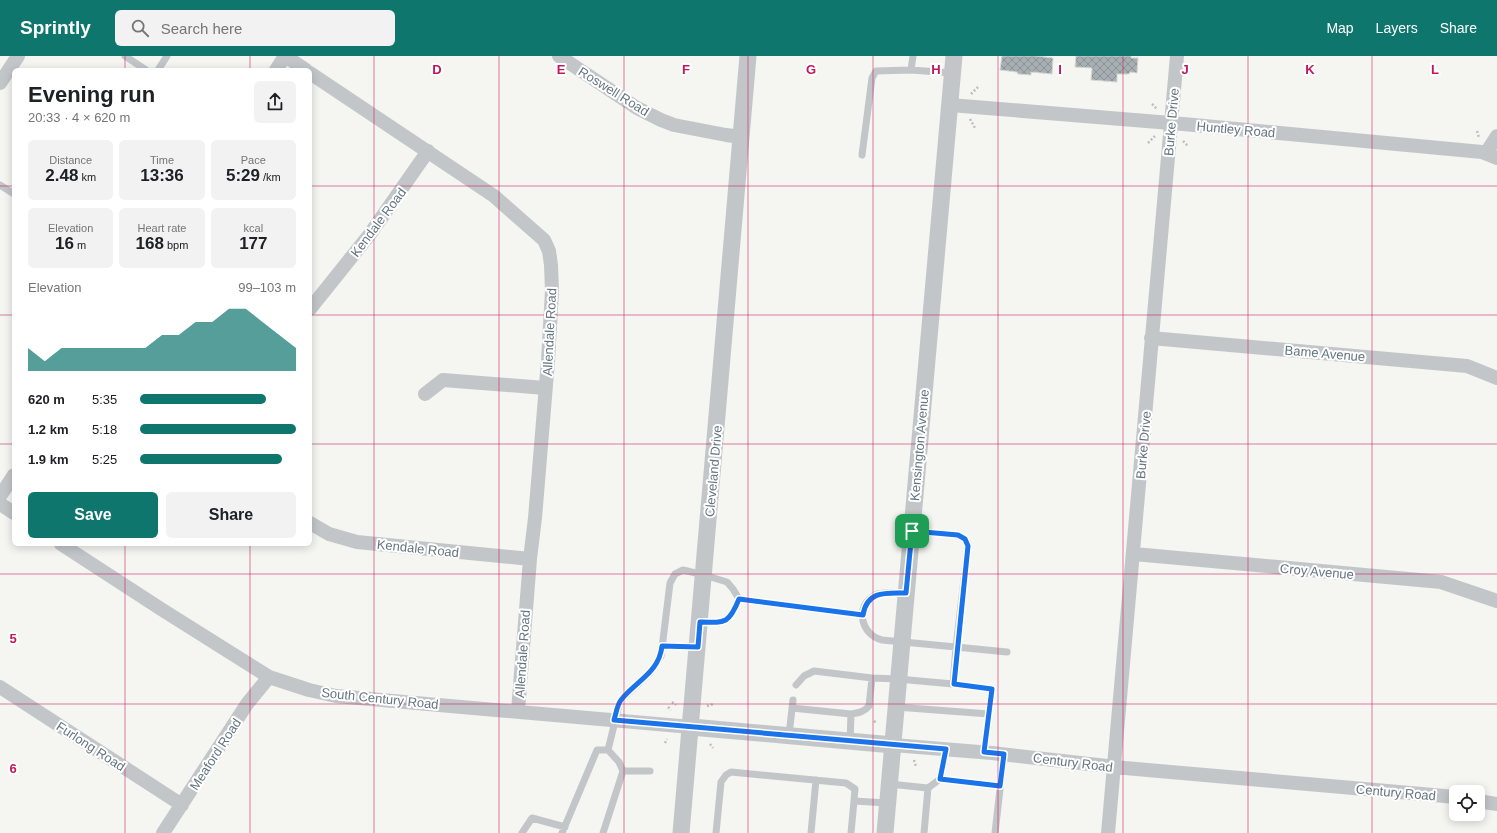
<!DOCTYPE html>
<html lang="en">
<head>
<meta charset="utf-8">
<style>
	:root { --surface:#fff; --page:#f2f2f2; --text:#202124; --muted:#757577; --accent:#0f766e }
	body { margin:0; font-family:Arial,sans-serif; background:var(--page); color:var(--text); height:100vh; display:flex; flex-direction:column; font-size:15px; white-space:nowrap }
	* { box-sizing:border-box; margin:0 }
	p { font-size:13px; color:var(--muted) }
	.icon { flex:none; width:22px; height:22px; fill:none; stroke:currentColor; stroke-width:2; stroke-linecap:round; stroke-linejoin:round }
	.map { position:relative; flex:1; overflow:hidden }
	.details { position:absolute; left:12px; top:12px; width:300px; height:478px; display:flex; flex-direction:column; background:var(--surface); border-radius:6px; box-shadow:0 2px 10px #0003 }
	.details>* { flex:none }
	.fabs { position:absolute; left:1449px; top:729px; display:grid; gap:8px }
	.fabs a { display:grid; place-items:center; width:36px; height:36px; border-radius:6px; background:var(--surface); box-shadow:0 2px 10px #0003; font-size:20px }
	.pin { position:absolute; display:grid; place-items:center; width:34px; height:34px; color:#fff; margin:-17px; border-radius:8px; box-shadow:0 2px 6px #0006 }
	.round { display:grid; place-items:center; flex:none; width:42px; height:42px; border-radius:6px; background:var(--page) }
	.overview { display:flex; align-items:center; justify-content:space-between; height:68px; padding:0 16px }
	h1 { font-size:22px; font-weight:800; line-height:30px }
	.stats { display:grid; grid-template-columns:repeat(3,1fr); gap:6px; height:68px; padding:4px 16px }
	.stats div { display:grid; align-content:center; border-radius:6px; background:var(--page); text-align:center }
	.stats b { font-size:17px; font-weight:800 }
	.stats small { font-size:11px; font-weight:400 }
	.stats p { font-size:11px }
	.chart { height:112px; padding:8px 16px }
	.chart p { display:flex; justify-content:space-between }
	.chart svg { width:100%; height:72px; margin-top:4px; fill:var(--accent); opacity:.7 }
	.action { display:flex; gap:8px; margin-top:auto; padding:8px 16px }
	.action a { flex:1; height:46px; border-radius:6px; background:var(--accent); color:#fff; font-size:16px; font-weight:800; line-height:46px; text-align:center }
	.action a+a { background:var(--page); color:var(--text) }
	ul { padding:0 16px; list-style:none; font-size:13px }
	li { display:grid; grid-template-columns:64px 48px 1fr; align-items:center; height:30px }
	li i { height:10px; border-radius:5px; background:var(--accent) }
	header { display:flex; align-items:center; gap:24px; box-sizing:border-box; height:56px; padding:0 20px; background:var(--accent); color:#fff }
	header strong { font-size:19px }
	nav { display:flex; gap:22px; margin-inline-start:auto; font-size:14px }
	.search { width:280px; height:36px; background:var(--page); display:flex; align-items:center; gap:10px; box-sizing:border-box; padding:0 14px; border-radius:6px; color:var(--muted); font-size:15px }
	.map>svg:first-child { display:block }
	.building { fill:url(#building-cross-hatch); stroke:#d6d6d4 }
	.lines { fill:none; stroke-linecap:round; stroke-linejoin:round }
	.path { stroke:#bcbec0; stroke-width:2.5; stroke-dasharray:2 2; stroke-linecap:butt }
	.service { stroke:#c3c6c9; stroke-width:7 }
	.minor { stroke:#c3c6c9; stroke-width:14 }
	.tertiary { stroke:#c3c6c9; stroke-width:17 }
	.route-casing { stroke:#fff; stroke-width:8 }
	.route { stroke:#1a73e8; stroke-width:5 }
	.grid { fill:none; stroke:#c2185b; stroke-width:1; stroke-opacity:0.55 }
	.labels { text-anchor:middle; stroke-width:4; stroke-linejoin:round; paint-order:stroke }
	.street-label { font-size:13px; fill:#657581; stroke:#fff }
	.grid-label { font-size:13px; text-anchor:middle; font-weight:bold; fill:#c2185b; stroke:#fff; stroke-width:4; stroke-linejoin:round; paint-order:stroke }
</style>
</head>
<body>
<header>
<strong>Sprintly</strong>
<div class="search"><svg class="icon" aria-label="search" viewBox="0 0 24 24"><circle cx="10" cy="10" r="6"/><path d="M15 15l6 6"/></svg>Search here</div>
<nav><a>Map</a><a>Layers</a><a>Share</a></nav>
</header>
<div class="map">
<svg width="1497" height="777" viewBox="0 0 1497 777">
	<defs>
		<pattern id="building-cross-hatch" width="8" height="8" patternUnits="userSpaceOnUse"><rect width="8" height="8" fill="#a7afb3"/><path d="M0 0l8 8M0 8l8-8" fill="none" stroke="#8c9397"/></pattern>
	</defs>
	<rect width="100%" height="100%" fill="#f5f5f1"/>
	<path class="building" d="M1002,0H1036L1053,2L1052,18L1031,16V19L1018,18L1017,16L1000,14Z
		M1076,0H1131V2H1138L1137,17L1130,16L1129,18H1117V26L1091,24L1092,12L1075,11Z"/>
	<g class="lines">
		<path class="path" d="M971,38L978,31
			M1152,48L1157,53
			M970,63L975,72
			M1477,75L1479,82
			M1183,85L1188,90
			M1148,87L1155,80
			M672,646L676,649
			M707,650L714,648
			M668,651L671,654
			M874,665L877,667
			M665,687L667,683
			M710,688L713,692
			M914,704L916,711"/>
		<path class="service" d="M125,0L146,14
			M158,14L167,0
			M911,14L913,0
			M862,99L872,22L876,15L911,14L952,17
			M0,129L14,138
			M906,537C896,537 884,535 875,539C854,550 861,579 882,584L956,591L968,490L965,483L958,479L912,475
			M700,566C725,567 729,568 739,543
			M662,590L697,591
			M796,629L804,620L814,615L872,622L898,623L953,628
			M896,651L989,658L984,696
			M792,652L851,658L850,685
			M851,658C858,657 864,656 869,650L872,622
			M989,658L992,633L953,628L956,591L1007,596
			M789,679L793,644
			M623,715H650
			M940,723L946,693
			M889,728L928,732
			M522,777L532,762L565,771
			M562,777L597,694H608
			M603,777L623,715L619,706L608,694L620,645L650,617L661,600L670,527L675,518L683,514L704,519L727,526L733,533L739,543L863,559
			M716,777L721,726L726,719L731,716L846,727L855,733L854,745
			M811,777L816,724
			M851,777L854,745L887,747
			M924,777L928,732L940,723L1000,730
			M995,777L1004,698"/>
		<path class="minor" d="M285,0L306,14
			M559,0L637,52L661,64L674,69L726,79L741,81
			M276,14L285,0
			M310,17L494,140L544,184L549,195L551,209L552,235L548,305L535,462L530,503L518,655
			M0,27L18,0
			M950,49L1183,68L1482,96L1497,102
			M1486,97L1497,80
			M310,253L370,178L428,95
			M1151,282L1467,310L1497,322
			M425,338L443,324L545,332
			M0,440L14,419
			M0,448L14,457
			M310,467L329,478L357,486L530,503
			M61,488L161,553L269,621L309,634L336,640L691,671
			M1134,498L1441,526L1497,545
			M0,631L182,749
			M893,689L992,697L1125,712L1456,741
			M1478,745L1497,748
			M163,777L247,648L269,621
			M1108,777L1177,0"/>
		<path class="tertiary" d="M691,671L893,689
			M681,777L748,0
			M885,777L954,0"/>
	</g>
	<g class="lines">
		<defs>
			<path id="route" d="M912,475L958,479L965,483L968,490L954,628L992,633L984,696L1004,698L1000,730L940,723L946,693L614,664C616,658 617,649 621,644C636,625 659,617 662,590L698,591L700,566C725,567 729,568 739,543L863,559C867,534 887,537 906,537Z"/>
		</defs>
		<use href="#route" class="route-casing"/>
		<use href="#route" class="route"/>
	</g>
	<path class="grid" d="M125,0V14M250,0V14M374,0V777M499,0V777M624,0V777M748,0V777M873,0V777M998,0V777M1123,0V777M1248,0V777M1372,0V777M0,130H14M310,130H1497M0,259H14M310,259H1497M0,388H14M310,388H1497M125,488V777M250,488V777M0,518H1497M0,648H1497"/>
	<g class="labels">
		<g class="street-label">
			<text transform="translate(614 35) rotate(32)" y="5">Roswell Road</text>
			<text transform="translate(1171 66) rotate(-85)" y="5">Burke Drive</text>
			<text transform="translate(1236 73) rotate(5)" y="5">Huntley Road</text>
			<text transform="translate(378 166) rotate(-53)" y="5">Kendale Road</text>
			<text transform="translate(549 276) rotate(-87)" y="5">Allendale Road</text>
			<text transform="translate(1325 297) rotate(5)" y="5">Bame Avenue</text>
			<text transform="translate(919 389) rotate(-85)" y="5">Kensington Avenue</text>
			<text transform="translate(1143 389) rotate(-85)" y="5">Burke Drive</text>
			<text transform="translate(713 415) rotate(-85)" y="5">Cleveland Drive</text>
			<text transform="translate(418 492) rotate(6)" y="5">Kendale Road</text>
			<text transform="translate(1317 515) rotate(5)" y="5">Croy Avenue</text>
			<text transform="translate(522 598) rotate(-86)" y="5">Allendale Road</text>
			<text transform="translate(380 642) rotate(6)" y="5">South Century Road</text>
			<text transform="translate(91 690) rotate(33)" y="5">Furlong Road</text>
			<text transform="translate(215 698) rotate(-57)" y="5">Meaford Road</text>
			<text transform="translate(1073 706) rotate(7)" y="5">Century Road</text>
			<text transform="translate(1396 736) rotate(5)" y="5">Century Road</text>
		</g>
	</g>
	<g class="grid-label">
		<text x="437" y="18">D</text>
		<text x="561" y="18">E</text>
		<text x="686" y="18">F</text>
		<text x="811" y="18">G</text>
		<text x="936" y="18">H</text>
		<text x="1060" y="18">I</text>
		<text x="1185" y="18">J</text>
		<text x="1310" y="18">K</text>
		<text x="1435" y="18">L</text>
		<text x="13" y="587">5</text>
		<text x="13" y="717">6</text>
	</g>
</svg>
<div class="fabs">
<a><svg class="icon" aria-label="locate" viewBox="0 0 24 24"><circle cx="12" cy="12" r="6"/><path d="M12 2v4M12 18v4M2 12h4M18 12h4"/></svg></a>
</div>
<div class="pin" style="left:912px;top:475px;background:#1e9e55"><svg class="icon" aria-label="arrive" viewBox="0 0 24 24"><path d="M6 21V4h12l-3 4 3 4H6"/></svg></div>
<section class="details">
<div class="overview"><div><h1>Evening run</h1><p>20:33 · 4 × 620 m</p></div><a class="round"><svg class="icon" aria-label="share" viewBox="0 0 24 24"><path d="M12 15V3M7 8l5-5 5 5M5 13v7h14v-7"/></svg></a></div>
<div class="stats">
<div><p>Distance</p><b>2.48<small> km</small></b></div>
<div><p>Time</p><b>13:36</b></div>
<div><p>Pace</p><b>5:29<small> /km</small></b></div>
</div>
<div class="stats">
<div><p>Elevation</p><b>16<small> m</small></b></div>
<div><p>Heart rate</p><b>168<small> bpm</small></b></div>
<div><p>kcal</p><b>177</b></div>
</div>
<div class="chart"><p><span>Elevation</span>99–103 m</p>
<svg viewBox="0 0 160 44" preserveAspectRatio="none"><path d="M0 44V30L10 38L20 30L30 30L40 30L50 30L60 30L70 30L80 22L90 22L100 14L110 14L120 6L130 6L140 14L150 22L160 30V44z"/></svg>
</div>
<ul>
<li><b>620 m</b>5:35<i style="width:81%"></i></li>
<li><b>1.2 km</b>5:18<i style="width:100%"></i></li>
<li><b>1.9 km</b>5:25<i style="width:91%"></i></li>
</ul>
<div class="action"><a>Save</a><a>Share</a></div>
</section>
</div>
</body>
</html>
